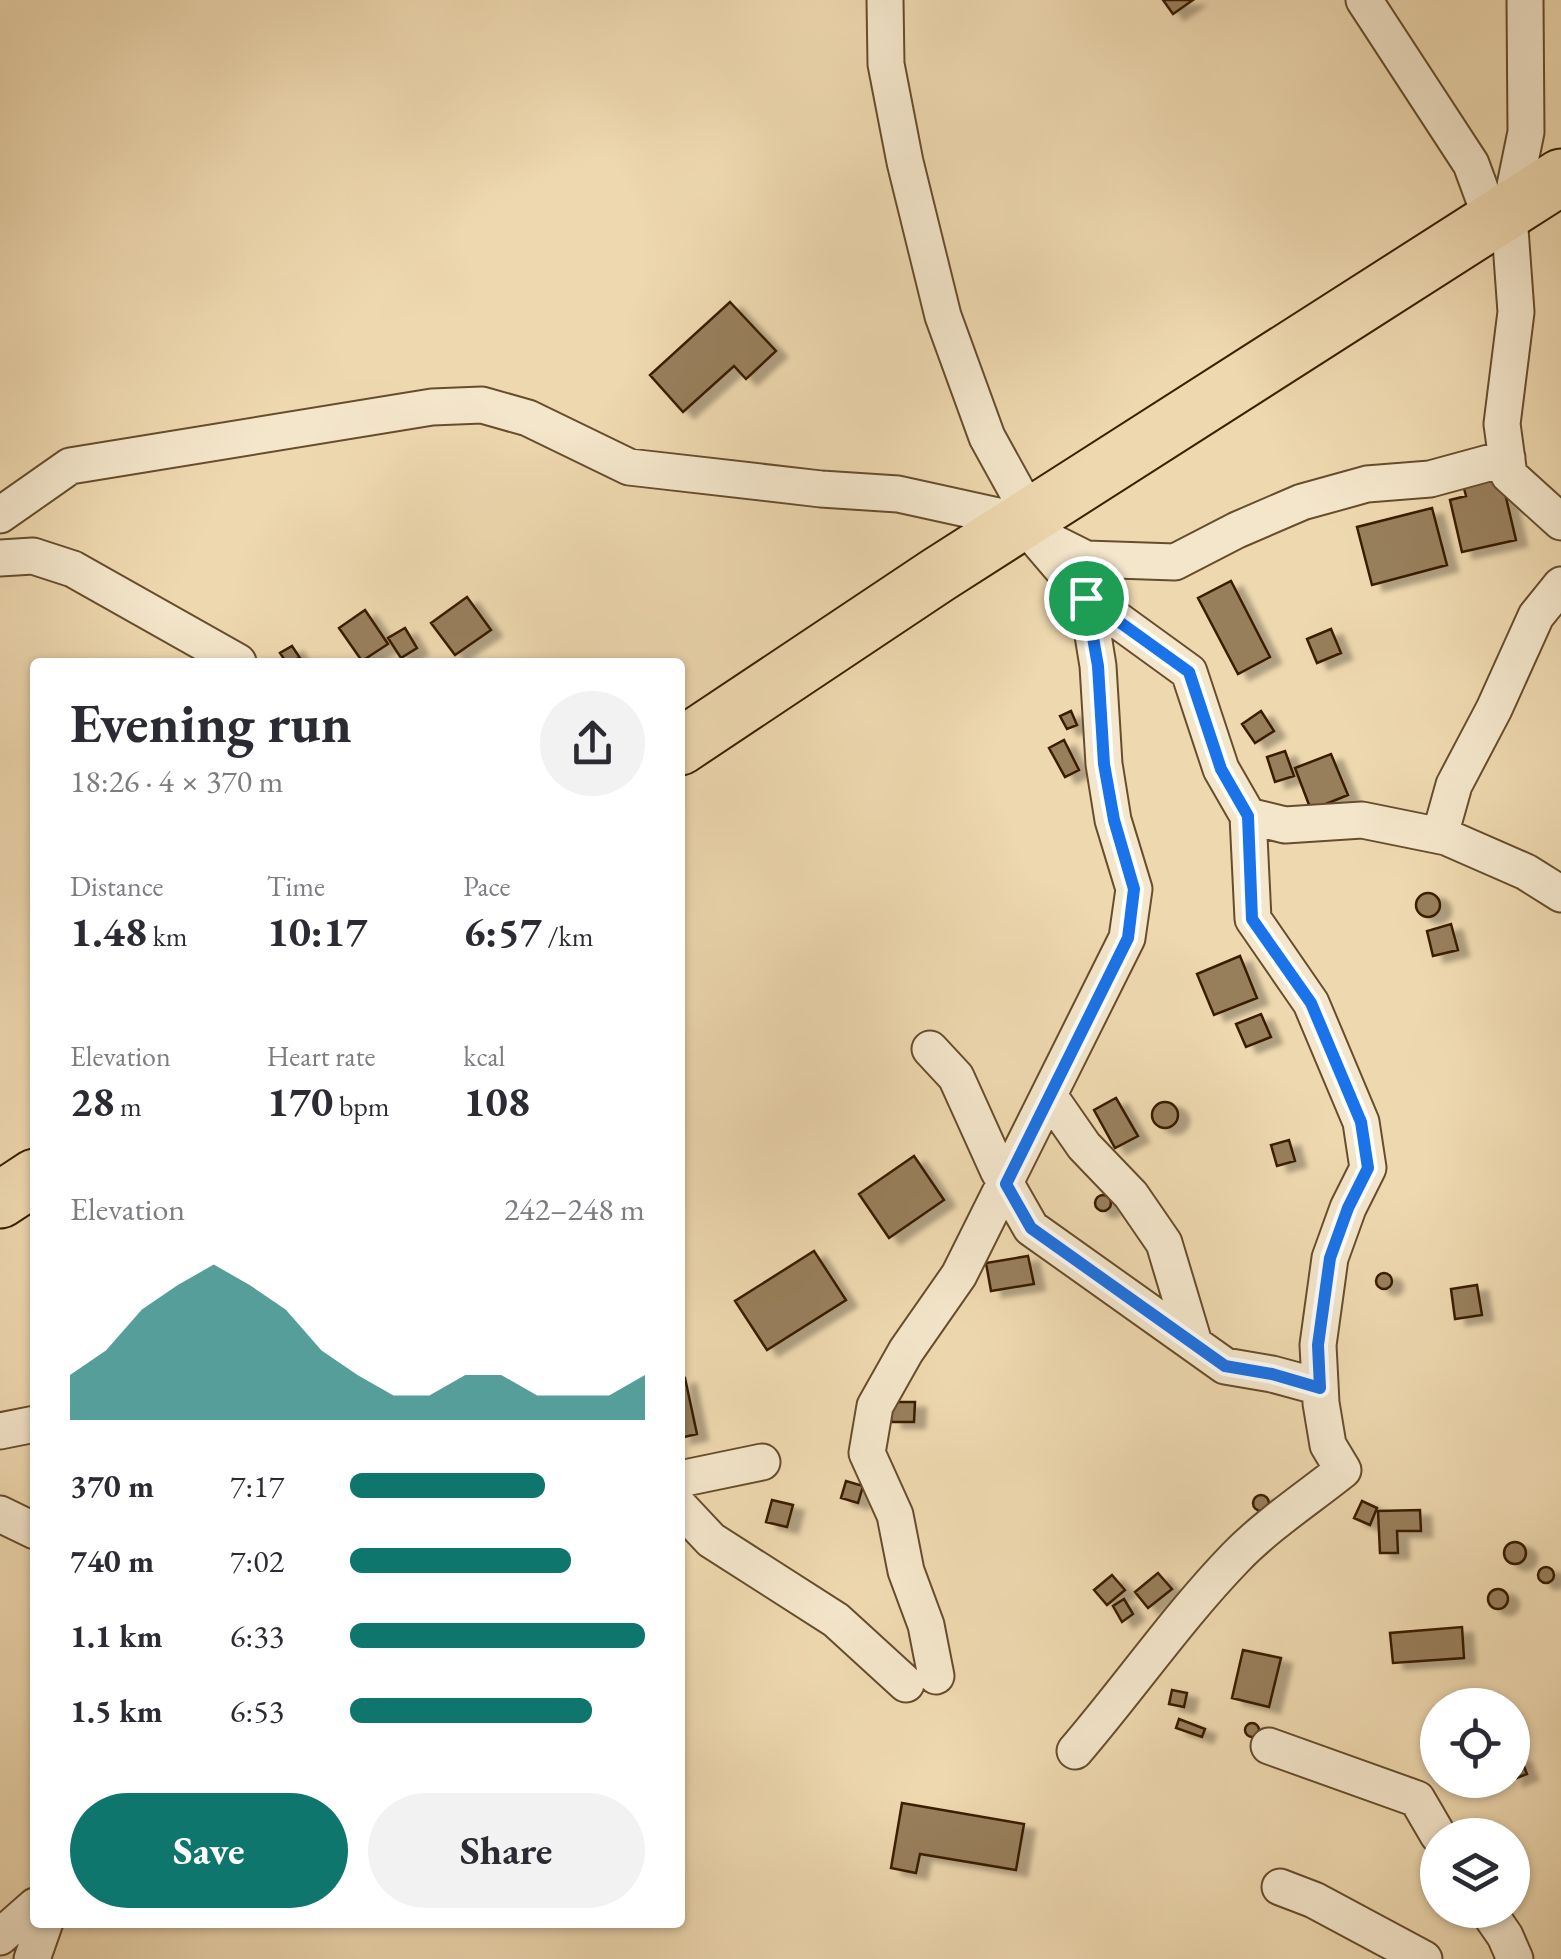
<!DOCTYPE html>
<html lang="en">
<head>
<meta charset="utf-8">
<style>
	:root { --surface:#fff; --page:#f2f2f3; --text:#2b2b33; --muted:#7c7c81; --accent:#0f766e }
	body { margin:0; font-family:"EB Garamond",serif; background:var(--page); color:var(--text); height:100vh; display:flex; flex-direction:column; font-size:38px; white-space:nowrap }
	* { box-sizing:border-box; margin:0 }
	p { font-size:32px; color:var(--muted) }
	.icon { flex:none; width:55px; height:55px; fill:none; stroke:currentColor; stroke-width:2; stroke-linecap:round; stroke-linejoin:round }
	.map { position:relative; flex:1; overflow:hidden }
	.details { position:absolute; left:30px; top:658px; width:655px; height:1270px; display:flex; flex-direction:column; background:var(--surface); border-radius:10px; box-shadow:0 2px 8px #0004 }
	.details>* { flex:none }
	.controls { position:absolute; left:1420px; top:1688px; display:grid; gap:20px }
	.controls a { display:grid; place-items:center; width:110px; height:110px; border-radius:50%; background:var(--surface); box-shadow:0 2px 8px #0004; font-size:50px }
	.pin { position:absolute; display:grid; place-items:center; width:85px; height:85px; color:#fff; margin:-42px; border:5px solid #fff; border-radius:50%; box-shadow:0 2px 10px #0007 }
	.round { display:grid; place-items:center; flex:none; width:105px; height:105px; border-radius:52px; background:var(--page) }
	.head { display:flex; align-items:center; justify-content:space-between; height:170px; padding:0 40px }
	h1 { font-size:55px; font-weight:700; line-height:75px }
	.figures { display:grid; grid-template-columns:repeat(3,1fr); gap:15px; height:170px; padding:10px 40px }
	.figures div { display:grid; align-content:center }
	.figures b { font-size:42px; font-weight:700 }
	.figures small { font-size:28px; font-weight:400 }
	.figures p { font-size:28px }
	.chart { height:280px; padding:20px 40px }
	.chart p { display:flex; justify-content:space-between }
	.chart svg { width:100%; height:180px; margin-top:10px; fill:var(--accent); opacity:.7 }
	.primary-button { display:flex; gap:20px; margin-top:auto; padding:20px 40px }
	.primary-button a { flex:1; height:115px; border-radius:60px; background:var(--accent); color:#fff; font-size:40px; font-weight:700; line-height:115px; text-align:center }
	.primary-button a+a { background:var(--page); color:var(--text) }
	ul { padding:0 40px; list-style:none; font-size:32px }
	li { display:grid; grid-template-columns:160px 120px 1fr; align-items:center; height:75px }
	li i { height:25px; border-radius:12px; background:var(--accent) }
	.map>svg:first-child { display:block }
	.building { fill:#987f5b; stroke:#3a1f01; stroke-width:2.5; filter:url(#shadow) }
	.lines { fill:none; stroke-linecap:round; stroke-linejoin:round }
	.street-casing { stroke:#674d2c; stroke-width:39 }
	.primary-casing { stroke:#3a1f01; stroke-width:59 }
	.street { stroke:#f4e6cb; stroke-width:35 }
	.primary { stroke:#eed8af; stroke-width:55 }
	.route-casing { stroke:#fff; stroke-width:20 }
	.route { stroke:#1a73e8; stroke-width:12 }
</style>
</head>
<body>
<div class="map">
<svg width="1561" height="1959" viewBox="0 0 1561 1959">
	<defs>
		<filter id="shadow"><feDropShadow dx="11" dy="6" stdDeviation="2.5" flood-color="#0004"/></filter>
	</defs>
	<rect width="100%" height="100%" fill="#eed8af"/>
	<filter id="stains"><feTurbulence type="fractalNoise" baseFrequency=".002" numOctaves="4"/><feColorMatrix values="0 0 0 0 .2 0 0 0 0 .09 0 0 0 0 .02 0 0 0 .5 -.17"/></filter>
	<radialGradient id="worn" r=".72"><stop offset=".6" stop-color="#630" stop-opacity="0"/><stop offset="1" stop-color="#630" stop-opacity=".3"/></radialGradient>
	<path class="building" d="M1163,0H1193L1173,14Z
		M730,302L776,351L746,379L734,366L683,412L650,375Z
		M1500,472L1516,540L1462,552L1450,500L1466,496L1462,481Z
		M1432,508L1447,565L1372,585L1357,527Z
		M1231,581L1270,657L1238,674L1198,598Z
		M467,597L491,630L455,655L431,623Z
		M365,610L388,644L362,661L339,628Z
		M405,628L417,648L401,658L388,638Z
		M1331,629L1341,653L1317,663L1307,639Z
		M292,646L300,658L286,662L280,653Z
		M1071,711L1077,725L1067,729L1060,716Z
		M1261,711L1274,731L1255,743L1242,724Z
		M1064,740L1079,770L1065,777L1049,748Z
		M1285,751L1294,776L1275,782L1267,757Z
		M1331,754L1348,795L1311,810L1295,768Z
		M1416 905a12 12 0 1 1 24 0a12 12 0 1 1-24 0Z
		M1451,924L1458,950L1433,956L1427,931Z
		M1240,956L1257,998L1214,1015L1197,974Z
		M1261,1014L1271,1037L1246,1047L1236,1024Z
		M1116,1098L1138,1136L1115,1148L1094,1110Z
		M1152 1115a13 13 0 1 1 26 0a13 13 0 1 1-26 0Z
		M1289,1140L1295,1161L1277,1166L1271,1145Z
		M914,1156L944,1200L889,1238L859,1194Z
		M1095 1203a8 8 0 1 1 16 0a8 8 0 1 1-16 0Z
		M814,1251L846,1300L767,1350L735,1301Z
		M1028,1256L1034,1284L991,1291L986,1263Z
		M1376 1281a8 8 0 1 1 16 0a8 8 0 1 1-16 0Z
		M1477,1285L1482,1315L1455,1319L1451,1289Z
		M685,1378L697,1434L680,1438V1379Z
		M891,1402H915L914,1422H891Z
		M846,1481L863,1486L858,1503L841,1498Z
		M1253 1503a8 8 0 1 1 16 0a8 8 0 1 1-16 0Z
		M772,1500L793,1505L787,1527L766,1522Z
		M1362,1501L1377,1508L1370,1525L1354,1518Z
		M1420,1510L1421,1531H1397L1398,1553H1380L1378,1511Z
		M1504 1553a11 11 0 1 1 22 0a11 11 0 1 1-22 0Z
		M1538 1575a8 8 0 1 1 16 0a8 8 0 1 1-16 0Z
		M1158,1573L1172,1589L1148,1608L1135,1592Z
		M1112,1575L1125,1590L1107,1605L1094,1590Z
		M1488 1599a10 10 0 1 1 20 0a10 10 0 1 1-20 0Z
		M1124,1599L1133,1614L1122,1622L1113,1606Z
		M1462,1627L1464,1658L1393,1663L1390,1633Z
		M1243,1650L1281,1658L1269,1707L1232,1698Z
		M1172,1690L1187,1693L1184,1707L1169,1704Z
		M1179,1719L1205,1729L1202,1737L1176,1728Z
		M1245 1730a7 7 0 1 1 14 0a7 7 0 1 1-14 0Z
		M1520,1756L1527,1774L1512,1780V1759Z
		M902,1803L1024,1824L1016,1870L920,1854L916,1873L891,1868Z"/>
	<g class="lines">
		<defs>
			<path id="street" d="M885,0L886,64L905,162L943,316L987,437L1030,515
				M1364,0L1471,164L1492,221
				M1525,0L1526,132L1509,215L1516,312L1502,424L1509,475L1561,522
				M0,515L70,466L432,407L482,405L528,418L629,467L821,489L898,494L1021,521L1087,598L1098,666L1104,764L1113,820L1134,889L1127,938L959,1275L906,1351L875,1406L867,1453L895,1515L906,1571L926,1625L936,1676
				M1042,537L1086,559L1175,562L1237,530L1302,502L1367,484L1430,479L1507,458
				M0,558L33,556L73,569L238,662
				M1248,816L1285,825L1362,820L1446,837L1526,872L1561,894
				M1440,835L1454,785L1494,709L1536,616L1561,585
				M930,1049L956,1077L998,1170L1031,1228L1225,1366L1272,1374L1320,1387
				M1050,1097L1084,1146L1131,1195L1164,1243L1194,1343
				M0,1431L35,1424
				M680,1479L762,1462
				M680,1507L711,1540L836,1620L906,1684
				M0,1514L35,1531
				M1269,1746L1417,1799L1438,1835
				M1075,1751C1130,1687 1177,1618 1236,1557C1267,1525 1308,1498 1343,1470L1328,1445L1321,1403L1318,1345L1330,1258L1348,1208L1368,1168L1361,1122L1311,1003L1253,919L1248,816L1221,769L1189,672L1087,598
				M1280,1887L1314,1900L1424,1959
				M1487,1910L1505,1936L1515,1959
				M0,1937L35,1906
				M32,1959L45,1922"/>
			<path id="primary" d="M680,747L938,575L1561,177
				M0,1200L35,1177"/>
		</defs>
		<use href="#street" class="street-casing"/>
		<use href="#primary" class="primary-casing"/>
		<use href="#street" class="street"/>
		<use href="#primary" class="primary"/>
	</g>
	<g class="lines">
		<defs>
			<path id="route" d="M1086,598L1189,672L1221,769L1248,816L1252,919L1311,1003L1361,1122L1368,1168L1348,1208L1330,1258L1318,1345L1320,1388L1272,1374L1225,1366L1031,1228L1006,1184L1128,938L1134,889L1114,820L1104,764L1098,666Z"/>
		</defs>
		<use href="#route" class="route-casing"/>
		<use href="#route" class="route"/>
	</g>
	<rect width="100%" height="100%" filter="url(#stains)"/>
	<rect width="100%" height="100%" fill="url(#worn)"/>
</svg>
<div class="controls">
<a><svg class="icon" aria-label="locate" viewBox="0 0 24 24"><circle cx="12" cy="12" r="6"/><path d="M12 2v4M12 18v4M2 12h4M18 12h4"/></svg></a>
<a><svg class="icon" aria-label="layers" viewBox="0 0 24 24"><path d="M12 4l9 5-9 5-9-5zM3 14l9 5 9-5"/></svg></a>
</div>
<div class="pin" style="left:1086px;top:598px;background:#1e9e55"><svg class="icon" aria-label="arrive" viewBox="0 0 24 24"><path d="M6 21V4h12l-3 4 3 4H6"/></svg></div>
<section class="details">
<div class="head"><div><h1>Evening run</h1><p>18:26 · 4 × 370 m</p></div><a class="round"><svg class="icon" aria-label="share" viewBox="0 0 24 24"><path d="M12 15V3M7 8l5-5 5 5M5 13v7h14v-7"/></svg></a></div>
<div class="figures">
<div><p>Distance</p><b>1.48<small> km</small></b></div>
<div><p>Time</p><b>10:17</b></div>
<div><p>Pace</p><b>6:57<small> /km</small></b></div>
</div>
<div class="figures">
<div><p>Elevation</p><b>28<small> m</small></b></div>
<div><p>Heart rate</p><b>170<small> bpm</small></b></div>
<div><p>kcal</p><b>108</b></div>
</div>
<div class="chart"><p><span>Elevation</span>242–248 m</p>
<svg viewBox="0 0 160 44" preserveAspectRatio="none"><path d="M0 44V33L10 27L20 17L30 11L40 6L50 11L60 17L70 27L80 33L90 38L100 38L110 33L120 33L130 38L140 38L150 38L160 33V44z"/></svg>
</div>
<ul>
<li><b>370 m</b>7:17<i style="width:66%"></i></li>
<li><b>740 m</b>7:02<i style="width:75%"></i></li>
<li><b>1.1 km</b>6:33<i style="width:100%"></i></li>
<li><b>1.5 km</b>6:53<i style="width:82%"></i></li>
</ul>
<div class="primary-button"><a>Save</a><a>Share</a></div>
</section>
</div>
</body>
</html>
